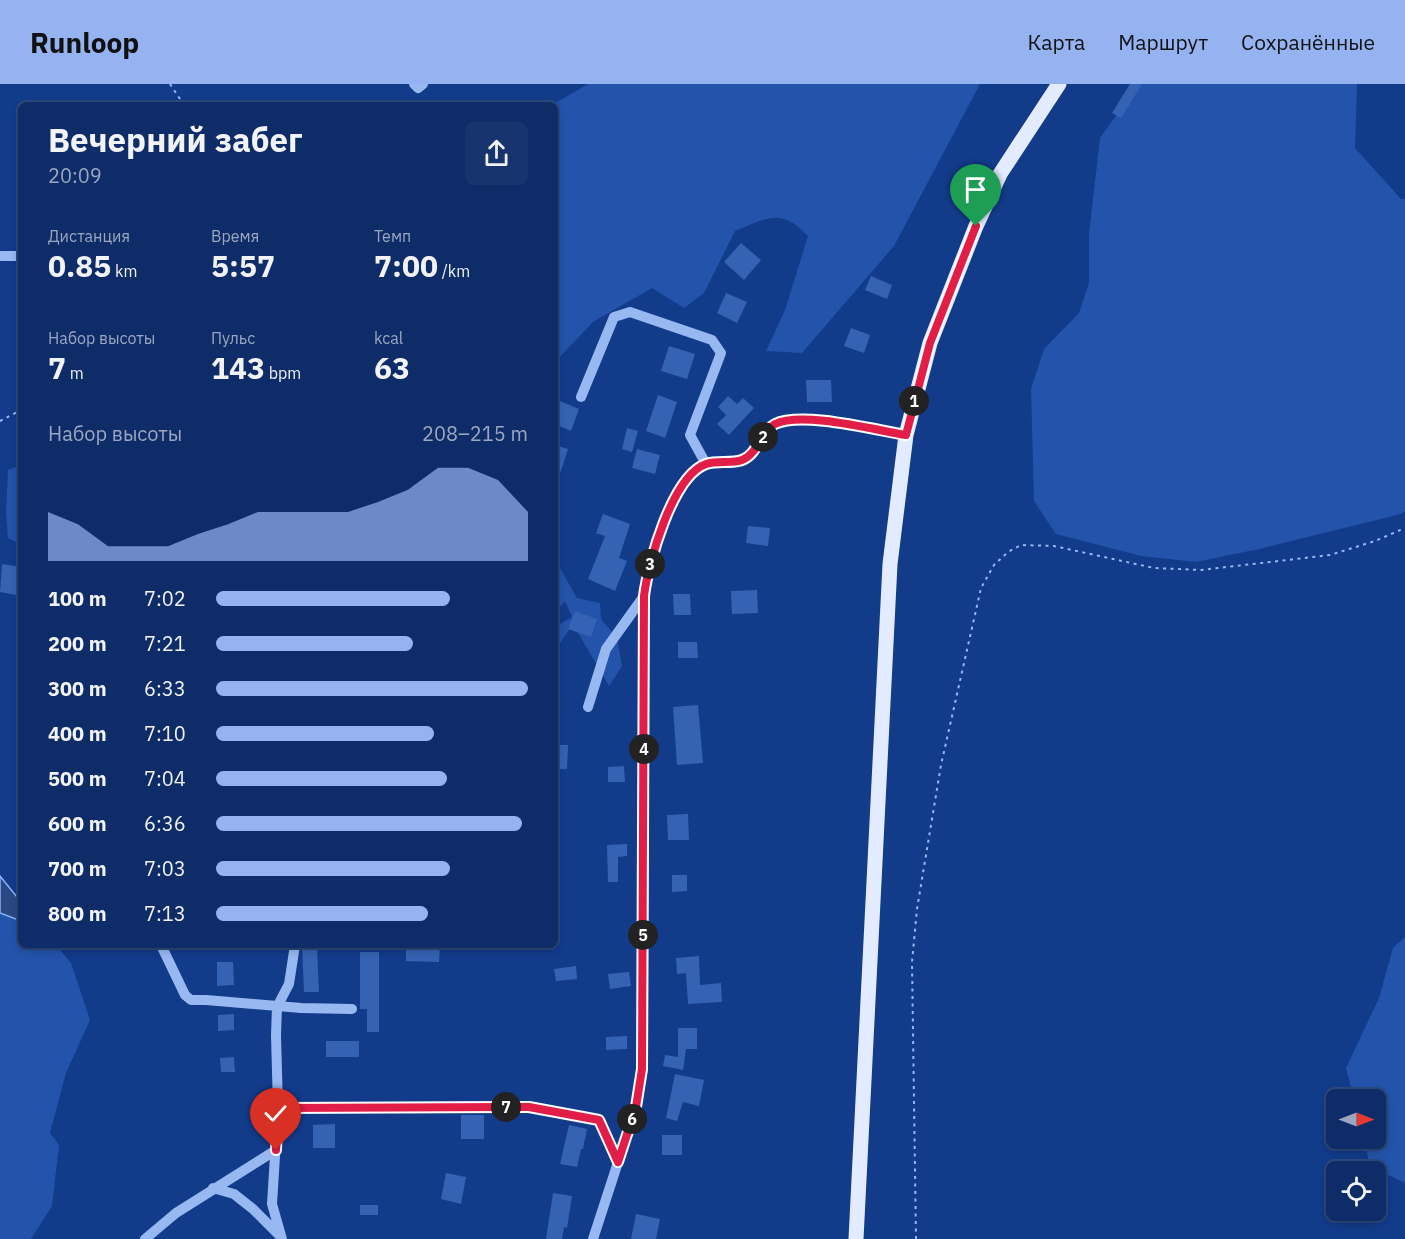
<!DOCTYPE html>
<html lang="ru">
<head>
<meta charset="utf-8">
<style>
	:root { --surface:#0e2c68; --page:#17346e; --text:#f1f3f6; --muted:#9ba7c0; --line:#2e487c; --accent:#95b2f1 }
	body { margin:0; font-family:"IBM Plex Sans",sans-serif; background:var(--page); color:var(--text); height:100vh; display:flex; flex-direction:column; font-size:22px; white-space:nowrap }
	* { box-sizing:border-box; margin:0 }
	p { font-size:20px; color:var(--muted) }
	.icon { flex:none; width:33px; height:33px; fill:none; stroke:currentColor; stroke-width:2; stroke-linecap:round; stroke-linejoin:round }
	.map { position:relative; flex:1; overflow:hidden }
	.panel { position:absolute; left:18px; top:18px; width:540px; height:846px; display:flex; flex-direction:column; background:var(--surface); border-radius:9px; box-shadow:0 3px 9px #0003,0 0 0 2px var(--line) }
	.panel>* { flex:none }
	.needle { width:39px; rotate:90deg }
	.tools { position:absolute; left:1326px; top:1005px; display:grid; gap:12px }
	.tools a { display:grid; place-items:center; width:60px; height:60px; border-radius:9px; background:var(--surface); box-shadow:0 3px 9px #0003,0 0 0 2px var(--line); font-size:30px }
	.pin { position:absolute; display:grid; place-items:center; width:51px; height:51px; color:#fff; margin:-62px -26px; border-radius:50% 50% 50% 0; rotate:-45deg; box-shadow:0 0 6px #0007 }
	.pin .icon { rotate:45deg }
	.km { position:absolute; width:30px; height:30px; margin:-15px; border-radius:50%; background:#222; color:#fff; font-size:16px; line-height:30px; text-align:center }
	.round { display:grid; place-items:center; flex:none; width:63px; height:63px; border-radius:9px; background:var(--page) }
	.headline { display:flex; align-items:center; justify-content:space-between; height:102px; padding:0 30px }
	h1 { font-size:33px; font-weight:800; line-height:45px }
	.figures { display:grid; grid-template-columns:repeat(3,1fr); gap:9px; height:102px; padding:6px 30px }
	.figures div { display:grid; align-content:center }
	.figures b { font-size:30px; font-weight:800 }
	.figures small { font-size:16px; font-weight:400 }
	.figures p { font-size:16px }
	.chart { height:168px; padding:12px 30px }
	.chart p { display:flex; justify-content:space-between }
	.chart svg { width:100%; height:108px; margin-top:6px; fill:var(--accent); opacity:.7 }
	ul { padding:0 30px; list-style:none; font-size:20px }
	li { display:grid; grid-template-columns:96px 72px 1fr; align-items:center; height:45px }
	li i { height:15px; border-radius:8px; background:var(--accent) }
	header { display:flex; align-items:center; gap:36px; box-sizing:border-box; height:84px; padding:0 30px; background:var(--accent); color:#111 }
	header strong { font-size:28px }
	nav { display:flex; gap:33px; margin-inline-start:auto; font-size:21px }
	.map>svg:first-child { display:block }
	.green { fill:#2353aa }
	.water { fill:#2a4884; stroke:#8ab1f4; stroke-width:1.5 }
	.building { fill:#3562b2 }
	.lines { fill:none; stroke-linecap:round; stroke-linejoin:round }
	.path { stroke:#98b8f1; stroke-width:2; stroke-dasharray:3 4.5; stroke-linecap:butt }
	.minor { stroke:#98b8f1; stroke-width:10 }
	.major { stroke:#e2ebff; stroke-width:15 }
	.route-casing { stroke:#fff; stroke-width:12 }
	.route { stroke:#e11d48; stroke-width:8 }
</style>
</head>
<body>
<header>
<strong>Runloop</strong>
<nav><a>Карта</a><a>Маршрут</a><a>Сохранённые</a></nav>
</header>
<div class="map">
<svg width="1405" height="1155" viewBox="0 0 1405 1155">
	<rect width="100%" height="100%" fill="#123b8a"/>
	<path class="green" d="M588,0H980L894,162L802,269L766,267L785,226L808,152C780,123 768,134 735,147L704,209L684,224L652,204L593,238L555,278V21H552Z
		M1139,0H1357L1355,64L1401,115H1405V427L1401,430L1259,465L1196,478L1141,472L1056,450L1034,417L1031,305L1044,265L1079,229L1089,199V150L1100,54Z
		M21,381V460L8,454L6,428L8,386Z
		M555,475L577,514L600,519L601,535L617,554L622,582L609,602L573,540L560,559L555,563V543L572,533L565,517L555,529Z
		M0,829L21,837V861H56L71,879L90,936L66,989L50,1049L59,1061L52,1122L31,1155H0Z
		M1405,853V1099L1370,1082L1364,1055L1376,1054V1016L1354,1015L1346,984L1379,914L1393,864Z"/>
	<path class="water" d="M0,792L21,818V837L0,829Z"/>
	<path class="building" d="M1130,0H1142L1121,34L1112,29Z
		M741,159L761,176L744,196L724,178Z
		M871,192L892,201L887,215L865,206Z
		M726,209L747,218L737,239L717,229Z
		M851,244L870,251L864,269L844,262Z
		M669,262L695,270L687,295L661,287Z
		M806,296H831L832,318H807Z
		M658,311L677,318L665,354L646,347Z
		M728,312L737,320L743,314L754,324L729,351L717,340L726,331L718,323Z
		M555,315L579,325L571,347L555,340Z
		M627,344L638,347L632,368L622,365Z
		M555,361L568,365L557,399H555Z
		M637,365L660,371L655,390L632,384Z
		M603,430L630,440L619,474L627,477L615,507L588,495L605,452L596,449Z
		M748,442L770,444L768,462L746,459Z
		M2,480L21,483V512L0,508Z
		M757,506L758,529L732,530L731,507Z
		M673,510H690L691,531H674Z
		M575,527L597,535L591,553L568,545Z
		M678,558H697L698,574H678Z
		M698,621L703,679L677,681L673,623Z
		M555,661H568L567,685H555Z
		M624,682L625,698H608V683Z
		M688,730L689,756H668L667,731Z
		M627,760V772L618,773V798H608L607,761Z
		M672,791H687V807L672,808Z
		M406,861H440L439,878L406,877Z
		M302,862H317L319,908H304Z
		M360,868H379V948H367V925H360Z
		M699,872L700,901L721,899L722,918L688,920L686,889L677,890L676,874Z
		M217,878H233L234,901L217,902Z
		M576,882L577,895L556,897L554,885Z
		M629,888L631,902L610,905L608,890Z
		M234,930V946L218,947V931Z
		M678,944H697V965H686L683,986L663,982L665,971L678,973Z
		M627,952V965L606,966V953Z
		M326,957H359V973H326Z
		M234,973L235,988H221L220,974Z
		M675,990L704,996L699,1022L683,1018L677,1037L666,1034Z
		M461,1031H484V1055H461Z
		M335,1040V1064H313V1041Z
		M569,1041L587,1045L583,1065H581L577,1083L560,1080Z
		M662,1051H682V1071H662Z
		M446,1089L466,1093L461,1120L441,1115Z
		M553,1109L572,1112L567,1144L564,1143L562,1155H546Z
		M360,1121H378V1131H360Z
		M636,1130L660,1135L656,1155H631Z"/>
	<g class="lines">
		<path class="path" d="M170,0L184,21
			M0,337L21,326
			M916,1155L912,878L917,825L941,681L981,504L994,481L1008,468L1021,461L1054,462L1154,484L1201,486L1330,471L1375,457L1405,444"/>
		<path class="minor" d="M414,0L418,4L423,0
			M0,172H21
			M581,313L614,233L630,228L712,256L721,269L690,351L706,380
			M588,623L606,565L644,512
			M161,861L185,911L191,916H206L301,924L352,925
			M278,1024L529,1023L599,1036L618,1078
			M213,1104L234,1110L253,1125L280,1152
			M145,1155L176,1129L276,1066
			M282,1155L272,1120L278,1024L276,951L277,923L289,900L295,861
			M593,1155L636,1023L643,985L644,512C648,480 672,392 706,380C717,376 731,380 742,376C758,370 761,347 775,340C802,327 875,346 906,351"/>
		<path class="major" d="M856,1155L890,480L906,351L930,259L976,142L1000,90L1059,0"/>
	</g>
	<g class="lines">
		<defs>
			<path id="route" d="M276,1066L278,1024L529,1023L599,1036L618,1078L636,1023L642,985L644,512C648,480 672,392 706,380C717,376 731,380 742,376C758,370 761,347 775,340C802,327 875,346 906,351L930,259L976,142"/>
		</defs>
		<use href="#route" class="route-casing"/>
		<use href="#route" class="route"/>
	</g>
</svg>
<div class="tools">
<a><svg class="needle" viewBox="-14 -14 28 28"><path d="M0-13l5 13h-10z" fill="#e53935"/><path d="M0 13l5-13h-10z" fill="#9ba7c0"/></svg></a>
<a><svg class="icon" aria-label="locate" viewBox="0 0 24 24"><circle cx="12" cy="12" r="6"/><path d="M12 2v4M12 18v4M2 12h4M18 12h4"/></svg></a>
</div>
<div class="pin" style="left:976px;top:142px;background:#1e9e55"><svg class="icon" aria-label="arrive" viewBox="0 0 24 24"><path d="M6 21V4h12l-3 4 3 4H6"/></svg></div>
<div class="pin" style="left:276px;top:1066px;background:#d93025"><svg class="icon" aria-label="check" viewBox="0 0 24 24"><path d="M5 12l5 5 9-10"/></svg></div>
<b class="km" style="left:914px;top:317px">1</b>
<b class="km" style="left:763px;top:353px">2</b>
<b class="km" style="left:650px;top:480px">3</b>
<b class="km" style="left:644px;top:665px">4</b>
<b class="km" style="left:643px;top:851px">5</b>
<b class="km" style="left:632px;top:1035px">6</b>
<b class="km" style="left:506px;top:1023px">7</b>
<section class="panel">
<div class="headline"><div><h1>Вечерний забег</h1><p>20:09</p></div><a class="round"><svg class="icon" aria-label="share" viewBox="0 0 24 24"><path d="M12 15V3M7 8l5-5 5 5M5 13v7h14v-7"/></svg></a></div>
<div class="figures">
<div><p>Дистанция</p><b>0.85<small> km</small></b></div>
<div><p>Время</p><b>5:57</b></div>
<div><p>Темп</p><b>7:00<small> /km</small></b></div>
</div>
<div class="figures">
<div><p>Набор высоты</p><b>7<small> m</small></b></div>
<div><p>Пульс</p><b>143<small> bpm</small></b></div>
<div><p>kcal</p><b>63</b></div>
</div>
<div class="chart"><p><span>Набор высоты</span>208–215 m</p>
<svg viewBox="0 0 160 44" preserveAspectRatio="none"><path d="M0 44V24L10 29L20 38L30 38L40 38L50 33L60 29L70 24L80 24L90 24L100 24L110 20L120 15L130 6L140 6L150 11L160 24V44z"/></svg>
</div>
<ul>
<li><b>100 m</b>7:02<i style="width:75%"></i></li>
<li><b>200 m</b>7:21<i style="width:63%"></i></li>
<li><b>300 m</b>6:33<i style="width:100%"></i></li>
<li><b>400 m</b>7:10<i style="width:70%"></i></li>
<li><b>500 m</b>7:04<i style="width:74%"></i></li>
<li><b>600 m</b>6:36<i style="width:98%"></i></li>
<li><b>700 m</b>7:03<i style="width:75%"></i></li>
<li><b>800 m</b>7:13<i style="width:68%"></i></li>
</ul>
</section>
</div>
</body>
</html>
